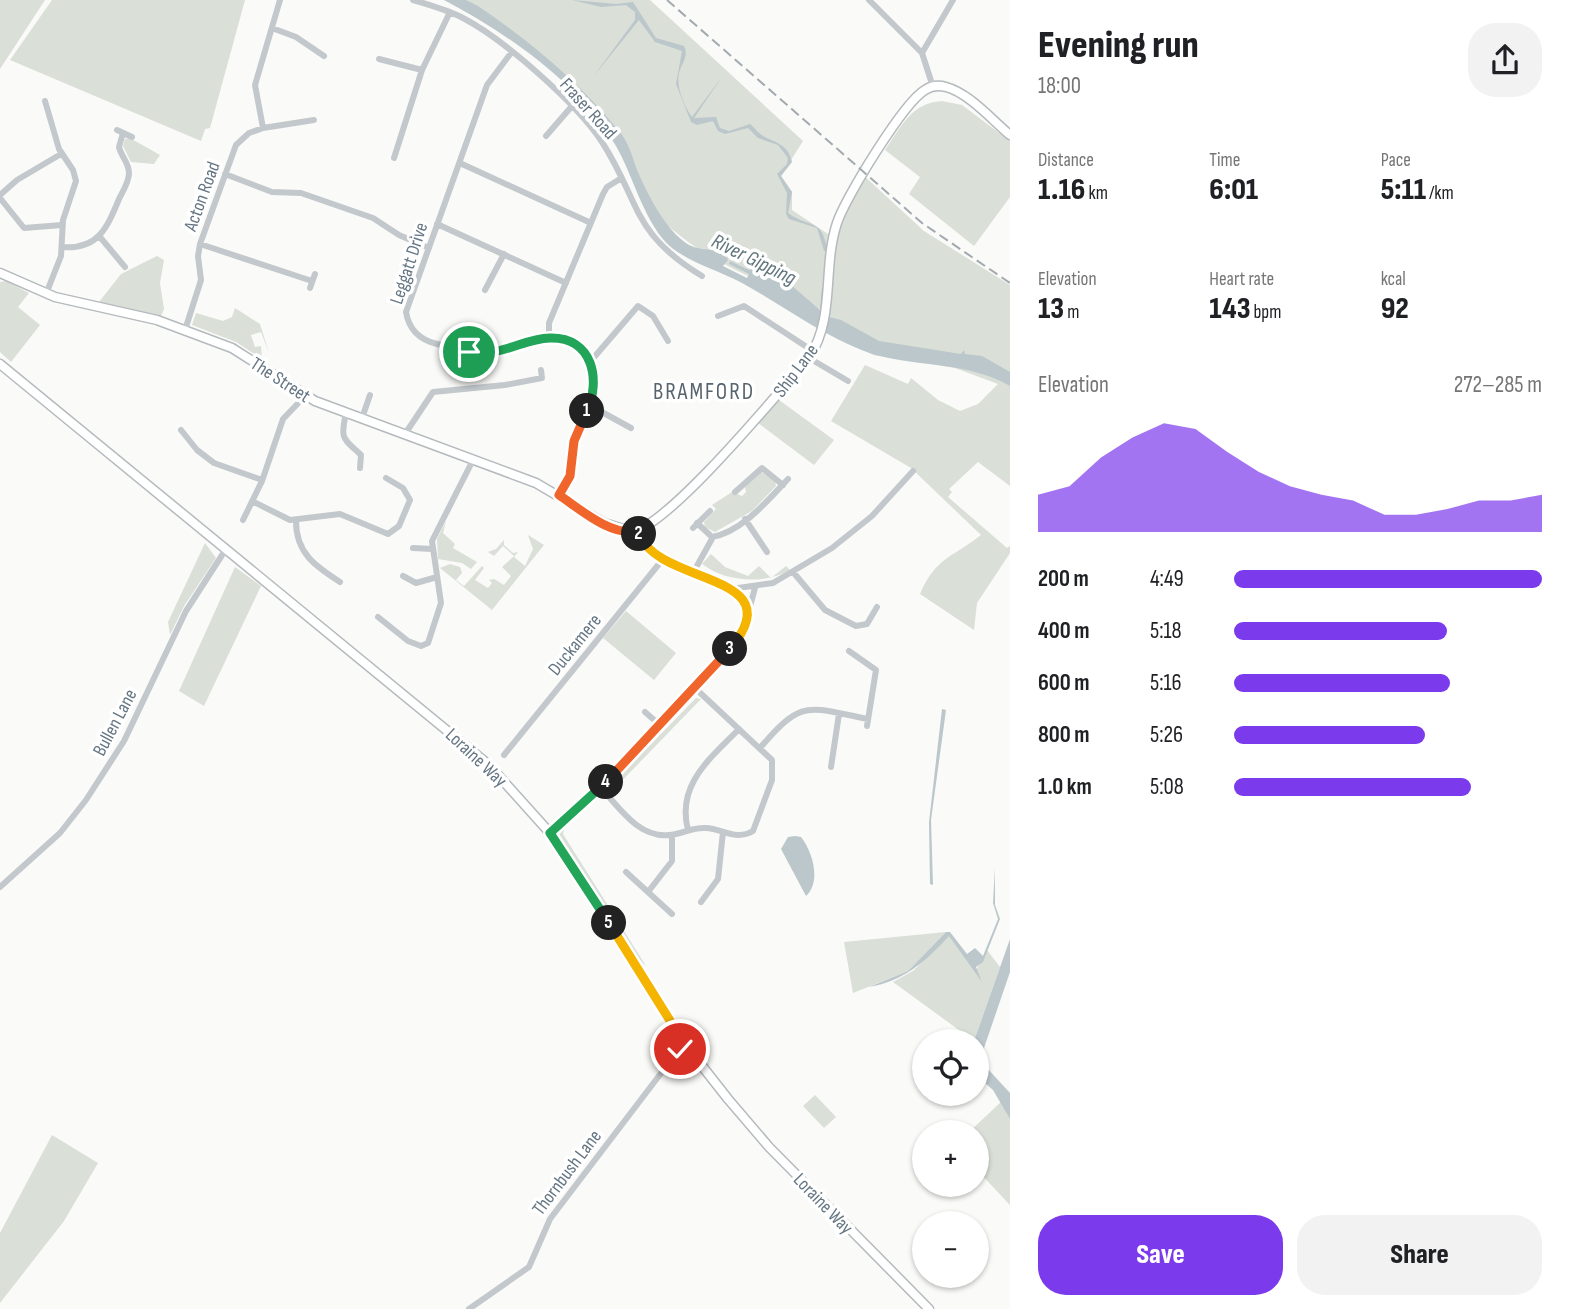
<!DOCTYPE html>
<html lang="en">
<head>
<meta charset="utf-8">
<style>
	:root { --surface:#fff; --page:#f2f2f2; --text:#202124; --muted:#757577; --accent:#7c3aed }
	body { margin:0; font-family:"Sofia Sans Condensed",sans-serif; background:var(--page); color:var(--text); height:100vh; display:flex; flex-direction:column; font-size:26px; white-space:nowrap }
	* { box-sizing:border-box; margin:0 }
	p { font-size:23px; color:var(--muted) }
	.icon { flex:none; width:38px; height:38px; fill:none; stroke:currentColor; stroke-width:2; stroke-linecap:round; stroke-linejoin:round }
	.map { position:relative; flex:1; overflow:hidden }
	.sheet { display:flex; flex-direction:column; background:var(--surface); width:560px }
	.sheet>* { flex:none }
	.tools { position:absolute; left:912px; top:1029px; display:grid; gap:14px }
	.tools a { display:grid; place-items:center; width:77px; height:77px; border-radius:50%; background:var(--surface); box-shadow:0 2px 5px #0004; font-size:35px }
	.pin { position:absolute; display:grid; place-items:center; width:60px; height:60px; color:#fff; margin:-30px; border:4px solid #fff; border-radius:50%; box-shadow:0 2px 7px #0007 }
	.km { position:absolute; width:35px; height:35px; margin:-18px; border-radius:50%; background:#222; color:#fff; font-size:19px; line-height:35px; text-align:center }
	.round { display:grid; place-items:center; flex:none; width:74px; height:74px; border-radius:28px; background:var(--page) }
	.head { display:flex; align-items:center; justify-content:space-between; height:119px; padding:0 28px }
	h1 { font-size:38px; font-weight:800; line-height:52px }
	.metrics { display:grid; grid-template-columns:repeat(3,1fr); gap:10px; height:119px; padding:7px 28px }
	.metrics div { display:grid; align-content:center }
	.metrics b { font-size:30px; font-weight:800 }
	.metrics small { font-size:19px; font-weight:400 }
	.metrics p { font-size:19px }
	.chart { height:196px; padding:14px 28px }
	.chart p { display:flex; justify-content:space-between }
	.chart svg { width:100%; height:126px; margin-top:7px; fill:var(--accent); opacity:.7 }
	.button { display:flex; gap:14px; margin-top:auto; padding:14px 28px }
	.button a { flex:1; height:80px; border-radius:28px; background:var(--accent); color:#fff; font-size:28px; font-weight:800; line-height:80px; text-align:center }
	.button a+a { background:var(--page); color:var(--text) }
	ul { padding:0 28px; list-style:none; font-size:23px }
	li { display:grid; grid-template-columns:112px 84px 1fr; align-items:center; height:52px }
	li i { height:18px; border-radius:9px; background:var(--accent) }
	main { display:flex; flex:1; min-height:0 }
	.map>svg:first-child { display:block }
	.green { fill:#dadfd7 }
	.water { fill:#bbc7cb }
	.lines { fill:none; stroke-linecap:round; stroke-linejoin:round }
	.major-casing { stroke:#b5babe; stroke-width:11 }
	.minor { stroke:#c3c8cc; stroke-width:6 }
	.major { stroke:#fff; stroke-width:8 }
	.rail { stroke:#a2aab0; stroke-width:2; stroke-dasharray:10 5; stroke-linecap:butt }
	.split-1-casing { stroke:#fff; stroke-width:14 }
	.split-2-casing { stroke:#fff; stroke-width:14 }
	.split-3-casing { stroke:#fff; stroke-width:14 }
	.split-4-casing { stroke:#fff; stroke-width:14 }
	.split-5-casing { stroke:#fff; stroke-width:14 }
	.split-6-casing { stroke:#fff; stroke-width:14 }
	.split-1 { stroke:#22a559; stroke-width:9 }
	.split-2 { stroke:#f0652b; stroke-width:9 }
	.split-3 { stroke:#f5b400; stroke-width:9 }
	.split-4 { stroke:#f0652b; stroke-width:9 }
	.split-5 { stroke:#22a559; stroke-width:9 }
	.split-6 { stroke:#f5b400; stroke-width:9 }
	.labels { text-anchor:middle; stroke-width:7; stroke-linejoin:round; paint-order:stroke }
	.street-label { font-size:19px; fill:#657683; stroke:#fff }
	.water-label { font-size:21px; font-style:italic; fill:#60757c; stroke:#fff }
	.quarter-label { font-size:23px; letter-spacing:2px; fill:#57646e; stroke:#fff }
</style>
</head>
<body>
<main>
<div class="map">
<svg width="1010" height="1309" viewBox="0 0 1010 1309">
	<rect width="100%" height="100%" fill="#fafaf8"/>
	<path class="green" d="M0,0H45L0,69Z
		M52,0H245L210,128L205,129L201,141L10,60Z
		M449,0H650L803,141L781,176L792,192V210L828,234L821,310C764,281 706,264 660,218C643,201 632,163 620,142C596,102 492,15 449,0Z
		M942,101L962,105L1010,141V197L974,246L909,194L920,177L885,150C901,127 911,103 942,101Z
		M130,138L160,155L154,164L131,162L123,146L125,139Z
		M862,174L924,231L1010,285V486L978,462L949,489L952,492L948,497L1007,548L1010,546V553L977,603L974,630L920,594C936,557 952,558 981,535L911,468L831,421L865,365L908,384L911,378L938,400L960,411L978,404L998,384L955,368L873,355L826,330L838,220Z
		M157,256L164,260L160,283L164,309L161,316L99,302L121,274Z
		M6,281L29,293L18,307L40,325L11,362L0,352V282Z
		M235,308L260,324L269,353L261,332L251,335L255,347L261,346L262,359L236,342L192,325L196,313L223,321L232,317Z
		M779,400L834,440L814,465L758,423Z
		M761,472L775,480L776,486L752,511L715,532L705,527L704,522L716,509L712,505L732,492L742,496L746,492L745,487Z
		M446,521L443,533L455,544L453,548L477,562L471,569L462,563L438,559L437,539Z
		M528,535L544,545L492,610L440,568L450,564L460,567L462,573L456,580L464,586L482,566L484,568L475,580L488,588L492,583L489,580L494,579L504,585L511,576L502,567L514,556L503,546L494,556L488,552L496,549L504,540V545L513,553L518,552L514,557L525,566L533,549Z
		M205,543L216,558L184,606L170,635L168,622Z
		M711,554L725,567L748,576L759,566L771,578L786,566L790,570C764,585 726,582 702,564Z
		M235,567L261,586L204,706L179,691Z
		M626,611L676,653L654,680L603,638Z
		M696,698L701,699L611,792L613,783Z
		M566,822L563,834L646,966L635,956L559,834Z
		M946,932L908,971L853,993L844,942Z
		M949,935L982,981L976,970L987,950L1000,967L974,1041L893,982L913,971Z
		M815,1095L836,1117L824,1128L803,1106Z
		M1001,1102L1010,1119V1205L977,1170L976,1132H969Z
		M52,1135L98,1163L64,1221L0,1303V1233Z"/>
	<path class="water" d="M444,0H466L478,6C531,42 579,82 619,131C629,143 632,156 637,170C648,195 665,230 689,245C700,251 713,248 725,254L728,260L723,266L747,278L749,274L729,264L730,261L749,270L756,268L791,285L820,310L822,287H825V316L841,320L879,341L961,354L964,350L965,354L982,356L1010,372V386C969,362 920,367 876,355C828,340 786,307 742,283C718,270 693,264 672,248C645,226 633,175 616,146C578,82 508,34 444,0Z
		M572,0L616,4L633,2L656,38L684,46C689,56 682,63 679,73C676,87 684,106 692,117L722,77L694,118L716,117L720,128L729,131L750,124C754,127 758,133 763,136C776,143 788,144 792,162L781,176L792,192L788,213C810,229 822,217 827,250L824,251L817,228L789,219L786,214L787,193L777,174L787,164L788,158L778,145L758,138L748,128L725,134L718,131L713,121L697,125L691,122L676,84L682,51L655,42L639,20L593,77L635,20V12L626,5L601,7Z
		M942,709L946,710L931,820L933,885L930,884L929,822Z
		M795,836L801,837C812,851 822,881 806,896L781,849L788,837Z
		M995,868V905L1000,919L983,962L976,967L982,982L949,936C925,962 904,981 869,987L908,971L946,932H950L967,954L975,948L983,956L998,919L993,903Z
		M1010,939V972L984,1048L986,1067L1010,1093V1119L993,1090L977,1076L976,1041H974Z"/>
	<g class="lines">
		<defs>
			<path id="major" d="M0,273L55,297L157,320L232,348L315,401L536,483L604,523L633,532C673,521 777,394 809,358C836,316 822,268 837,223C845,198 904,102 925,90C931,86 939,85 946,87C969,93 992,120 1010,135
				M0,364L489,765L550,833L684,1043L728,1099L769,1147L929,1309"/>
		</defs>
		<use href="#major" class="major-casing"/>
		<path class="minor" d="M413,0C430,5 448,10 463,18C505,40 576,103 602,142C641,203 631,233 702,276
			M869,0L922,53L933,87
			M272,28L296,37L324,56
			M511,53L487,85L406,312C409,330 420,340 437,344C453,348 469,354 485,354C507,355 525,341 547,339C557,337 569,342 577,348C611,371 587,406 576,435C567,459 576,468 559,495
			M922,53L953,0
			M379,59L422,70
			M45,101L59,149L73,170L76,181L63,220L61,256L46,294
			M263,128L314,120
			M117,130L132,137
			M546,136L572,106
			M394,158L422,70L450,12
			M462,164L591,223
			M225,174L272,192L301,193L373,218L399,235L429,248
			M0,195L17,180L61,154
			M0,198L24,228L62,225
			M437,224L566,283
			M100,237L125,267
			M200,244L312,281
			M62,247C98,250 107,228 119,199C123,191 129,182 129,173C129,163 121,156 119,147L123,133
			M310,288L315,274
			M485,290L504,254
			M718,316L744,306L813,351
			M185,330L201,280L198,256L200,244L236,145L249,133L263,128L255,85L280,0
			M549,338V323L603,194L607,187L620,179
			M809,358L848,381
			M590,362L638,306L653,316L668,341
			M589,405L631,428
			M346,413C340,440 343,438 361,455L360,468
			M362,418L370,395
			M181,430L197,450L214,463L262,480
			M405,434L433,392L505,385L542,378L541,370
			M735,492L762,468L783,485
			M252,501L290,520L340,514L388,534L399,526L410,500L403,488L386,478
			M745,519L767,552
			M243,520L262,481L283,419L305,396
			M296,521C296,553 315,566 340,582
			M697,523L712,537C742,532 768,500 788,479
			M693,528L710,511
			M413,548L432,549
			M793,572L825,610L856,626L867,624L877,607
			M693,573L713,537
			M403,576L416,583L437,577
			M731,589L773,583L832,548L872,516L913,471
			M749,610L755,588
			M378,617L408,641L421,646L428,643L441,603L432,541L473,460
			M849,651L876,670L867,726
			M645,712L661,726
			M760,748C803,698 806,707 868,719
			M504,755L663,559
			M831,767L839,714
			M600,787C619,807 638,838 669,835C682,834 692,827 706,828C723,829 736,841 753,831L772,780V760L695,688
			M688,830C676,784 711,758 739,729
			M550,833L637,752L714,668L745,631L749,610C728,565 655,580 638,531
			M626,872L672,914
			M0,887L60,833L86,800L124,741L186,611L226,549
			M648,892L672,861V835
			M701,902L718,879L723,832
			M469,1309L529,1267L550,1219L684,1043"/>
		<use href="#major" class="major"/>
		<path class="rail" d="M667,0L922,223L1010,283"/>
	</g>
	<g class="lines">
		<defs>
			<path id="split-1" d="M469,352C506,356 521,339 550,338C593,337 601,380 587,411"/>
			<path id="split-2" d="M587,411L574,441L570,476L559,495C580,509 611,537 638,531L639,534"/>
			<path id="split-3" d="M639,534C659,586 795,572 730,649"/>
			<path id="split-4" d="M606,782L730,649"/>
			<path id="split-5" d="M606,782L550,833L609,923"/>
			<path id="split-6" d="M609,923L684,1043L680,1049"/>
		</defs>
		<use href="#split-1" class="split-1-casing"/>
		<use href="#split-2" class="split-2-casing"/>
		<use href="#split-3" class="split-3-casing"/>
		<use href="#split-4" class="split-4-casing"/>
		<use href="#split-5" class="split-5-casing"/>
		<use href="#split-6" class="split-6-casing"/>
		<use href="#split-1" class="split-1"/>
		<use href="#split-2" class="split-2"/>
		<use href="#split-3" class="split-3"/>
		<use href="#split-4" class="split-4"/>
		<use href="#split-5" class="split-5"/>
		<use href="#split-6" class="split-6"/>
	</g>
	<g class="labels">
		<g class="street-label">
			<text transform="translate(589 108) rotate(48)" y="7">Fraser Road</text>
			<text transform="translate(201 196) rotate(-70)" y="7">Acton Road</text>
			<text transform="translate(408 263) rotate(-72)" y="7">Leggatt Drive</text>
			<text transform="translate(795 370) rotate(-53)" y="7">Ship Lane</text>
			<text transform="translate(281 379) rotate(33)" y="7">The Street</text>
			<text transform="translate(574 644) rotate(-51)" y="7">Duckamere</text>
			<text transform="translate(114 722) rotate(-62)" y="7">Bullen Lane</text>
			<text transform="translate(477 757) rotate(43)" y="7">Loraine Way</text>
			<text transform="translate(566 1172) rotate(-53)" y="7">Thornbush Lane</text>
			<text transform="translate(824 1203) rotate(46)" y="7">Loraine Way</text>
		</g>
		<g class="water-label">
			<text transform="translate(754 259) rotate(26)" y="7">River Gipping</text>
		</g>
		<g class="quarter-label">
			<text x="704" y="399">BRAMFORD</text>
		</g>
	</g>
</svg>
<div class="tools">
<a><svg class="icon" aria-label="locate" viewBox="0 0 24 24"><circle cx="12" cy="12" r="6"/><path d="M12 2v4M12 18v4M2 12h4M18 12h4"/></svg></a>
<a>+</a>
<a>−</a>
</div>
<div class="pin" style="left:469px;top:352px;background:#1e9e55"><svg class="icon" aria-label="arrive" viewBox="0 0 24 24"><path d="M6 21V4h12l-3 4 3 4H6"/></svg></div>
<div class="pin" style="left:680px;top:1049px;background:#d93025"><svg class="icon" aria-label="check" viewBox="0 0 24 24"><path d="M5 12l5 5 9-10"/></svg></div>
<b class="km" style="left:587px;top:411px">1</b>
<b class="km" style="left:639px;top:534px">2</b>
<b class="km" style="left:730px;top:649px">3</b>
<b class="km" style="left:606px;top:782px">4</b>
<b class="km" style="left:609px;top:923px">5</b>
</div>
<section class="sheet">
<div class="head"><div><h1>Evening run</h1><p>18:00</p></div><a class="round"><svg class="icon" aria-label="share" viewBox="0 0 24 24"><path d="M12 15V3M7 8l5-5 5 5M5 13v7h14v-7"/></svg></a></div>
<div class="metrics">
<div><p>Distance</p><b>1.16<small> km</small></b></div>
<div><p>Time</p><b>6:01</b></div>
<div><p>Pace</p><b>5:11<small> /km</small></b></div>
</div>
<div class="metrics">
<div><p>Elevation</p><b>13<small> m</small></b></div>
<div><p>Heart rate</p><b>143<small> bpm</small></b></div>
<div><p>kcal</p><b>92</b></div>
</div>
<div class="chart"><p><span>Elevation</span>272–285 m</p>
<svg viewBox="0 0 160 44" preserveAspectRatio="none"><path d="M0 44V31L10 28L20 18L30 11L40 6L50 8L60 16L70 23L80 28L90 31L100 33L110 38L120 38L130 36L140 33L150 33L160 31V44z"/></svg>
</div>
<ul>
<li><b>200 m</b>4:49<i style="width:100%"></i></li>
<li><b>400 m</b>5:18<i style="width:69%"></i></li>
<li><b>600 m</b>5:16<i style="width:70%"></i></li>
<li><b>800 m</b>5:26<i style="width:62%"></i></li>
<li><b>1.0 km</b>5:08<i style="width:77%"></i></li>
</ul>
<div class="button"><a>Save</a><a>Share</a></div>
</section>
</main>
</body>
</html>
